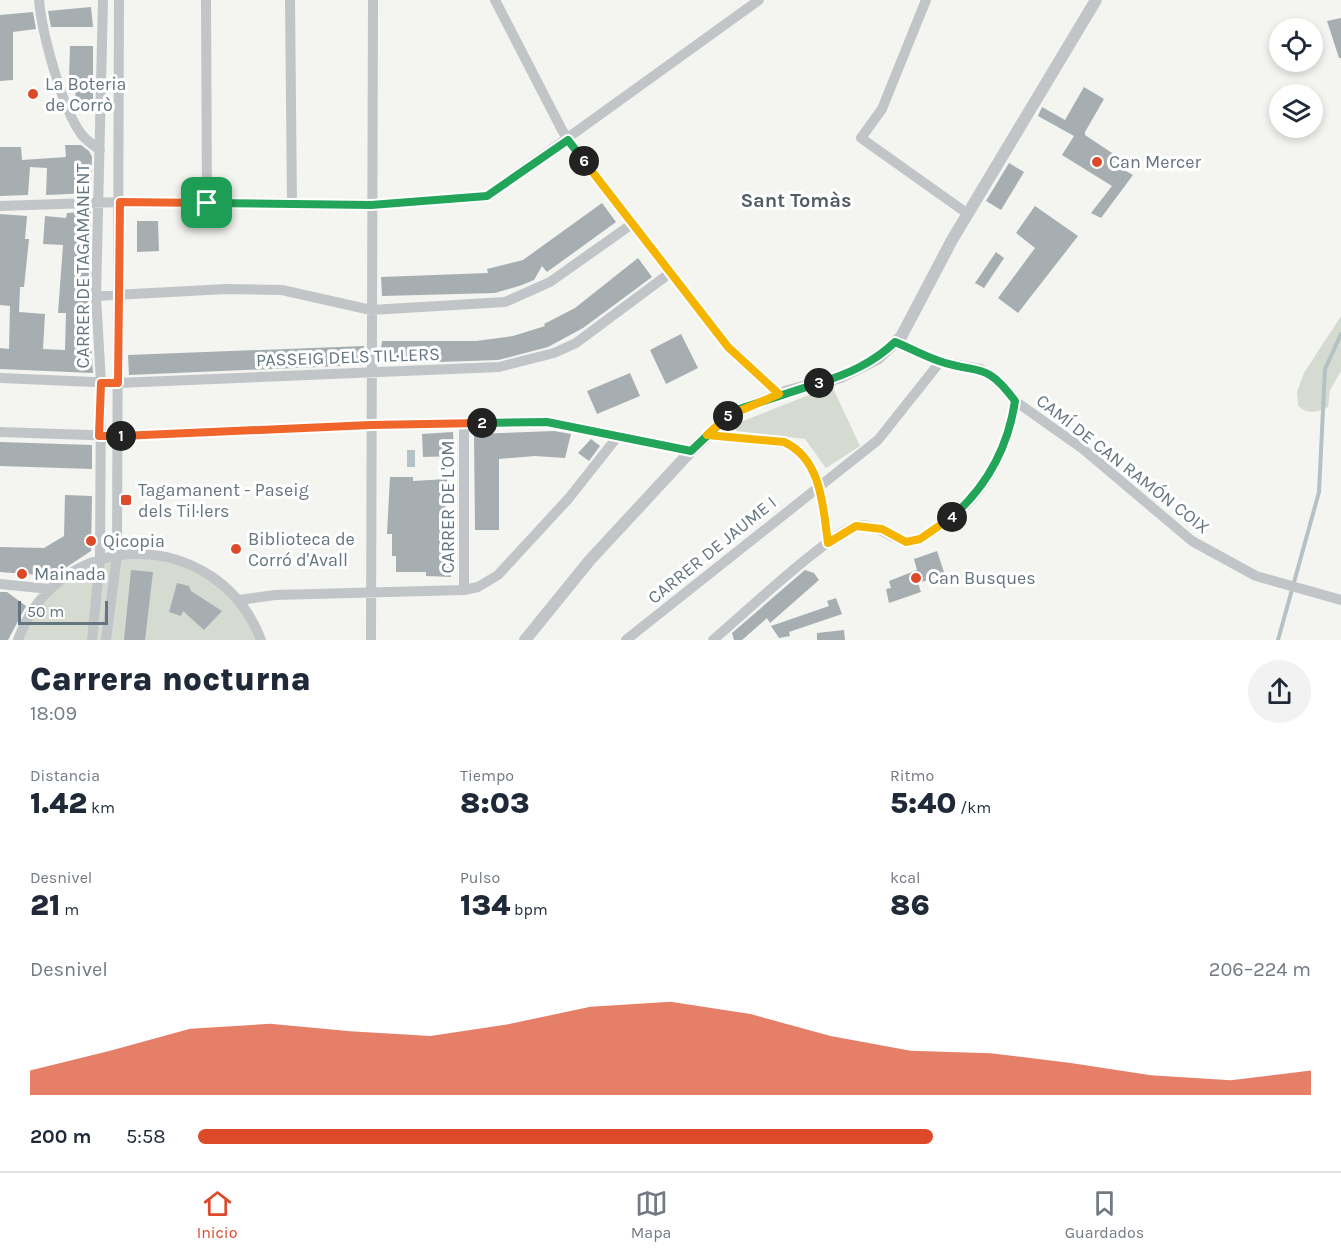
<!DOCTYPE html>
<html lang="es">
<head>
<meta charset="utf-8">
<style>
	:root { --surface:#fff; --page:#f2f2f3; --text:#1f2937; --muted:#747a83; --line:#e0e1e3; --accent:#dc4a29 }
	body { margin:0; font-family:Karla,sans-serif; background:var(--page); color:var(--text); height:100vh; display:flex; flex-direction:column; font-size:22px; white-space:nowrap }
	* { box-sizing:border-box; margin:0 }
	p { font-size:20px; color:var(--muted) }
	.icon { flex:none; width:33px; height:33px; fill:none; stroke:currentColor; stroke-width:2; stroke-linecap:round; stroke-linejoin:round }
	.map { position:relative; height:640px; overflow:hidden }
	.side { display:flex; flex-direction:column; background:var(--surface); flex:1 }
	.side>* { flex:none }
	.buttons { position:absolute; left:1269px; top:18px; display:grid; gap:12px }
	.buttons a { display:grid; place-items:center; width:54px; height:54px; border-radius:50%; background:var(--surface); box-shadow:0 3px 9px #0003; font-size:30px }
	.scale { position:absolute; left:18px; bottom:15px; width:90px; box-sizing:border-box; padding-left:6px; border:3px solid #647580; border-top:0; font-size:16px; line-height:21px; white-space:nowrap; color:#647580; -webkit-text-stroke:4px #fff; paint-order:stroke }
	.pin { position:absolute; display:grid; place-items:center; width:51px; height:51px; color:#fff; margin:-26px; border-radius:12px; box-shadow:0 3px 9px #0006 }
	.km { position:absolute; width:30px; height:30px; margin:-15px; border-radius:50%; background:#222; color:#fff; font-size:16px; line-height:30px; text-align:center }
	.round { display:grid; place-items:center; flex:none; width:63px; height:63px; border-radius:32px; background:var(--page) }
	.head { display:flex; align-items:center; justify-content:space-between; height:102px; padding:0 30px }
	h1 { font-size:33px; font-weight:800; line-height:45px }
	.metrics { display:grid; grid-template-columns:repeat(3,1fr); gap:9px; height:102px; padding:6px 30px }
	.metrics div { display:grid; align-content:center }
	.metrics b { font-size:30px; font-weight:800 }
	.metrics small { font-size:16px; font-weight:400 }
	.metrics p { font-size:16px }
	.chart { height:168px; padding:12px 30px }
	.chart p { display:flex; justify-content:space-between }
	.chart svg { width:100%; height:108px; margin-top:6px; fill:var(--accent); opacity:.7 }
	ul { padding:0 30px; list-style:none; font-size:20px }
	li { display:grid; grid-template-columns:96px 72px 1fr; align-items:center; height:45px }
	li i { height:15px; border-radius:8px; background:var(--accent) }
	.tabs { display:flex; justify-content:space-around; align-items:center; height:84px; border-top:2px solid var(--line); background:var(--surface); font-size:16px; color:var(--muted) }
	.tabs a { display:grid; justify-items:center; gap:3px }
	.tabs .active { color:var(--accent) }
	.map>svg:first-child { display:block }
	.green { fill:#d5dbd1 }
	.water { fill:#b5c2c5 }
	.lines { fill:none; stroke-linecap:round; stroke-linejoin:round }
	.stream { stroke:#b5c2c5; stroke-width:4 }
	.building { fill:#a6aeb2 }
	.minor { stroke:#c2c5c8; stroke-width:10 }
	.tertiary { stroke:#c2c5c8; stroke-width:12 }
	.split-1-casing { stroke:#fff; stroke-width:12 }
	.split-2-casing { stroke:#fff; stroke-width:12 }
	.split-3-casing { stroke:#fff; stroke-width:12 }
	.split-4-casing { stroke:#fff; stroke-width:12 }
	.split-5-casing { stroke:#fff; stroke-width:12 }
	.split-6-casing { stroke:#fff; stroke-width:12 }
	.split-7-casing { stroke:#fff; stroke-width:12 }
	.split-1 { stroke:#f0652b; stroke-width:8 }
	.split-2 { stroke:#f0652b; stroke-width:8 }
	.split-3 { stroke:#22a559; stroke-width:8 }
	.split-4 { stroke:#22a559; stroke-width:8 }
	.split-5 { stroke:#f5b400; stroke-width:8 }
	.split-6 { stroke:#f5b400; stroke-width:8 }
	.split-7 { stroke:#22a559; stroke-width:8 }
	.poi-dot { fill:#dc4a29; stroke:#fff; stroke-width:2 }
	.labels { text-anchor:middle; stroke-width:6; stroke-linejoin:round; paint-order:stroke }
	.poi-label { font-size:18px; fill:#647580; stroke:#fff; text-anchor:start }
	.street-label { font-size:18px; fill:#647580; stroke:#fff }
	.neighbourhood-label { font-size:20px; font-weight:bold; fill:#525e66; stroke:#fff }
</style>
</head>
<body>
<div class="map">
<svg width="1341" height="640" viewBox="0 0 1341 640">
	<rect width="100%" height="100%" fill="#f4f4f0"/>
	<path class="green" d="M1341,316V371L1330,390L1328,407C1317,412 1308,415 1298,406L1297,392L1304,373Z
		M832,386L860,446L826,468L805,439L736,431L738,423Z
		M153,554L209,574L254,623L261,640H18L50,589L117,555Z"/>
	<path class="water" d="M407,450H415V467H407Z"/>
	<g class="lines">
		<path class="stream" d="M1278,640L1319,492L1325,369L1341,334"/>
	</g>
	<path class="building" d="M91,7L93,27H51L48,11Z
		M33,12L36,29L13,32V80L0,81V15Z
		M1341,18V58H1339L1327,21Z
		M70,46H93V111L77,110L74,80H69Z
		M1084,87L1104,99L1085,132V135L1121,159L1117,166L1133,175L1101,218L1091,213L1112,186L1062,155L1074,136L1038,116L1042,107L1065,120Z
		M65,145H81L89,151L92,157L91,193L46,195L47,168L30,167L28,195L0,196V147H21L22,160L66,157Z
		M1009,163L1024,172L1001,210L986,201Z
		M602,203L616,222L547,272L542,266L534,280L522,285L495,293L382,296L381,277L488,273L487,269L523,260Z
		M1035,206L1078,236L1018,313L998,298L1035,248L1016,233Z
		M91,211L88,296L93,373L0,369V348L9,349L10,306L0,305V214L27,216L25,239H29L24,287H20L19,312L45,314L43,349L65,350L66,313H58L63,245L43,244L45,216L66,218L67,213Z
		M137,221H158L159,251L137,252Z
		M996,252L1004,258L984,288L975,283Z
		M638,258L652,277L583,328L548,347L498,360L379,364L382,341H476L513,336L545,326L544,324L575,308Z
		M681,334L698,368L666,384L650,350Z
		M364,346V365L129,375L128,355Z
		M630,373L640,396L597,414L587,391Z
		M554,431L571,434L565,458L535,456L499,459V530H475L474,434Z
		M453,432L454,456L423,457L422,434Z
		M591,439L600,446L589,461L578,453Z
		M0,442L92,445V469L0,466Z
		M390,477H413V481L447,479L448,492H444L446,513H449L451,577L426,576V572H396V556H392V534H387Z
		M65,495L92,496L91,551L53,576L0,572V547L44,548L64,536Z
		M937,551L945,575L918,583L921,592L889,603L886,589L891,588L889,581L917,570L914,559Z
		M131,570L153,572L145,640H124Z
		M805,570L814,573L819,580L770,623L767,618L742,640H734L732,633Z
		M177,583L189,586L191,591L222,611L204,630L183,611L181,616L169,612Z
		M0,592H7L26,606L8,640H0Z
		M836,598L842,614L789,632L790,636L779,638L771,626L829,606L827,601Z
		M844,630L845,640H817V633Z"/>
	<g class="lines">
		<path class="minor" d="M39,0C42,33 62,109 82,135C87,141 93,145 100,150
			M206,0L207,203
			M290,0L292,204
			M495,0L562,130L578,154L728,347L779,395
			M926,0L882,109L861,138L968,214
			M0,206L120,202L371,205L487,196L759,0
			M96,296L226,289L282,290L371,310L505,302L550,282L632,224
			M895,342L940,362L981,369L1002,384L1015,401L1083,449L1192,541L1256,576L1341,600
			M0,378L118,383L499,367L554,353L576,343L670,273
			M464,423V590
			M0,432L119,436L371,425L547,422L691,451
			M707,435L785,443C822,459 823,508 828,543
			M0,584L50,589
			M239,600L275,595L464,590L478,587L498,575L569,498L618,436
			M18,640C60,524 218,527 261,640
			M92,640L100,559L101,383L96,296L103,0
			M106,640L117,555L119,0
			M371,640L373,0
			M626,640L878,440L940,362
			M713,640C738,619 832,531 856,526C875,521 890,540 907,541C918,542 928,535 936,529C981,502 1008,452 1015,401"/>
		<path class="tertiary" d="M525,640L590,560L691,451L733,412L788,391L841,377L877,359L901,337L952,240L1096,0"/>
	</g>
	<g class="lines">
		<defs>
			<path id="split-1" d="M121,436H99L101,383H118L120,202L207,203"/>
			<path id="split-2" d="M121,436L371,425L482,423"/>
			<path id="split-3" d="M482,423L547,422L691,451L733,411L819,383"/>
			<path id="split-4" d="M819,383C848,374 873,363 895,342C910,348 924,356 939,361C979,375 985,360 1015,401C1008,448 987,486 952,517"/>
			<path id="split-5" d="M728,416L707,435L784,442C822,459 823,508 828,543L856,526L882,529L906,542L920,539L952,517"/>
			<path id="split-6" d="M584,161L728,347L779,394L728,416"/>
			<path id="split-7" d="M207,203L371,205L487,196L568,140L584,161"/>
		</defs>
		<use href="#split-1" class="split-1-casing"/>
		<use href="#split-2" class="split-2-casing"/>
		<use href="#split-3" class="split-3-casing"/>
		<use href="#split-4" class="split-4-casing"/>
		<use href="#split-5" class="split-5-casing"/>
		<use href="#split-6" class="split-6-casing"/>
		<use href="#split-7" class="split-7-casing"/>
		<use href="#split-1" class="split-1"/>
		<use href="#split-2" class="split-2"/>
		<use href="#split-3" class="split-3"/>
		<use href="#split-4" class="split-4"/>
		<use href="#split-5" class="split-5"/>
		<use href="#split-6" class="split-6"/>
		<use href="#split-7" class="split-7"/>
	</g>
	<g class="poi-dot">
		<circle cx="33" cy="94" r="6"/>
		<circle cx="1097" cy="162" r="6"/>
		<rect x="120" y="494" width="12" height="12" rx="3"/>
		<circle cx="91" cy="541" r="6"/>
		<circle cx="236" cy="549" r="6"/>
		<circle cx="22" cy="574" r="6"/>
		<circle cx="916" cy="578" r="6"/>
	</g>
	<g class="labels">
		<g class="poi-label">
			<text x="45" y="90">La Boteria<tspan x="45" dy="21">de Corrò</tspan></text>
			<text x="1109" y="168">Can Mercer</text>
			<text x="138" y="496">Tagamanent - Paseig<tspan x="138" dy="21">dels Til·lers</tspan></text>
			<text x="248" y="545">Biblioteca de<tspan x="248" dy="21">Corró d'Avall</tspan></text>
			<text x="103" y="547">Qicopia</text>
			<text x="34" y="580">Mainada</text>
			<text x="928" y="584">Can Busques</text>
		</g>
		<g class="street-label">
			<text transform="translate(83 266) rotate(-90)" y="6">CARRER DE TAGAMANENT</text>
			<text transform="translate(348 357) rotate(-2)" y="6">PASSEIG DELS TIL·LERS</text>
			<text transform="translate(1123 464) rotate(38)" y="6">CAMÍ DE CAN RAMÓN COIX</text>
			<text transform="translate(448 507) rotate(-90)" y="6">CARRER DE L'OM</text>
			<text transform="translate(712 550) rotate(-39)" y="6">CARRER DE JAUME I</text>
		</g>
		<g class="neighbourhood-label">
			<text x="796" y="207">Sant Tomàs</text>
		</g>
	</g>
</svg>
<div class="buttons">
<a><svg class="icon" aria-label="locate" viewBox="0 0 24 24"><circle cx="12" cy="12" r="6"/><path d="M12 2v4M12 18v4M2 12h4M18 12h4"/></svg></a>
<a><svg class="icon" aria-label="layers" viewBox="0 0 24 24"><path d="M12 4l9 5-9 5-9-5zM3 14l9 5 9-5"/></svg></a>
</div>
<div class="scale">50 m</div>
<div class="pin" style="left:207px;top:203px;background:#1e9e55"><svg class="icon" aria-label="arrive" viewBox="0 0 24 24"><path d="M6 21V4h12l-3 4 3 4H6"/></svg></div>
<b class="km" style="left:121px;top:436px">1</b>
<b class="km" style="left:482px;top:423px">2</b>
<b class="km" style="left:819px;top:383px">3</b>
<b class="km" style="left:952px;top:517px">4</b>
<b class="km" style="left:728px;top:416px">5</b>
<b class="km" style="left:584px;top:161px">6</b>
</div>
<section class="side">
<div class="head"><div><h1>Carrera nocturna</h1><p>18:09</p></div><a class="round"><svg class="icon" aria-label="share" viewBox="0 0 24 24"><path d="M12 15V3M7 8l5-5 5 5M5 13v7h14v-7"/></svg></a></div>
<div class="metrics">
<div><p>Distancia</p><b>1.42<small> km</small></b></div>
<div><p>Tiempo</p><b>8:03</b></div>
<div><p>Ritmo</p><b>5:40<small> /km</small></b></div>
</div>
<div class="metrics">
<div><p>Desnivel</p><b>21<small> m</small></b></div>
<div><p>Pulso</p><b>134<small> bpm</small></b></div>
<div><p>kcal</p><b>86</b></div>
</div>
<div class="chart"><p><span>Desnivel</span>206–224 m</p>
<svg viewBox="0 0 160 44" preserveAspectRatio="none"><path d="M0 44V34L10 26L20 17L30 15L40 18L50 20L60 15L70 8L80 6L90 11L100 20L110 26L120 27L130 31L140 36L150 38L160 34V44z"/></svg>
</div>
<ul>
<li><b>200 m</b>5:58<i style="width:66%"></i></li>
</ul>
</section>
<nav class="tabs">
<a class="active"><svg class="icon" aria-label="home" viewBox="0 0 24 24"><path d="M3 11l9-7 9 7M6 9v11h12V9"/></svg>Inicio</a>
<a><svg class="icon" aria-label="map" viewBox="0 0 24 24"><path d="M3 6l6-2 6 2 6-2v14l-6 2-6-2-6 2zM9 4v14M15 6v14"/></svg>Mapa</a>
<a><svg class="icon" aria-label="saved" viewBox="0 0 24 24"><path d="M7 4h10v16l-5-4-5 4z"/></svg>Guardados</a>
</nav>
</body>
</html>
